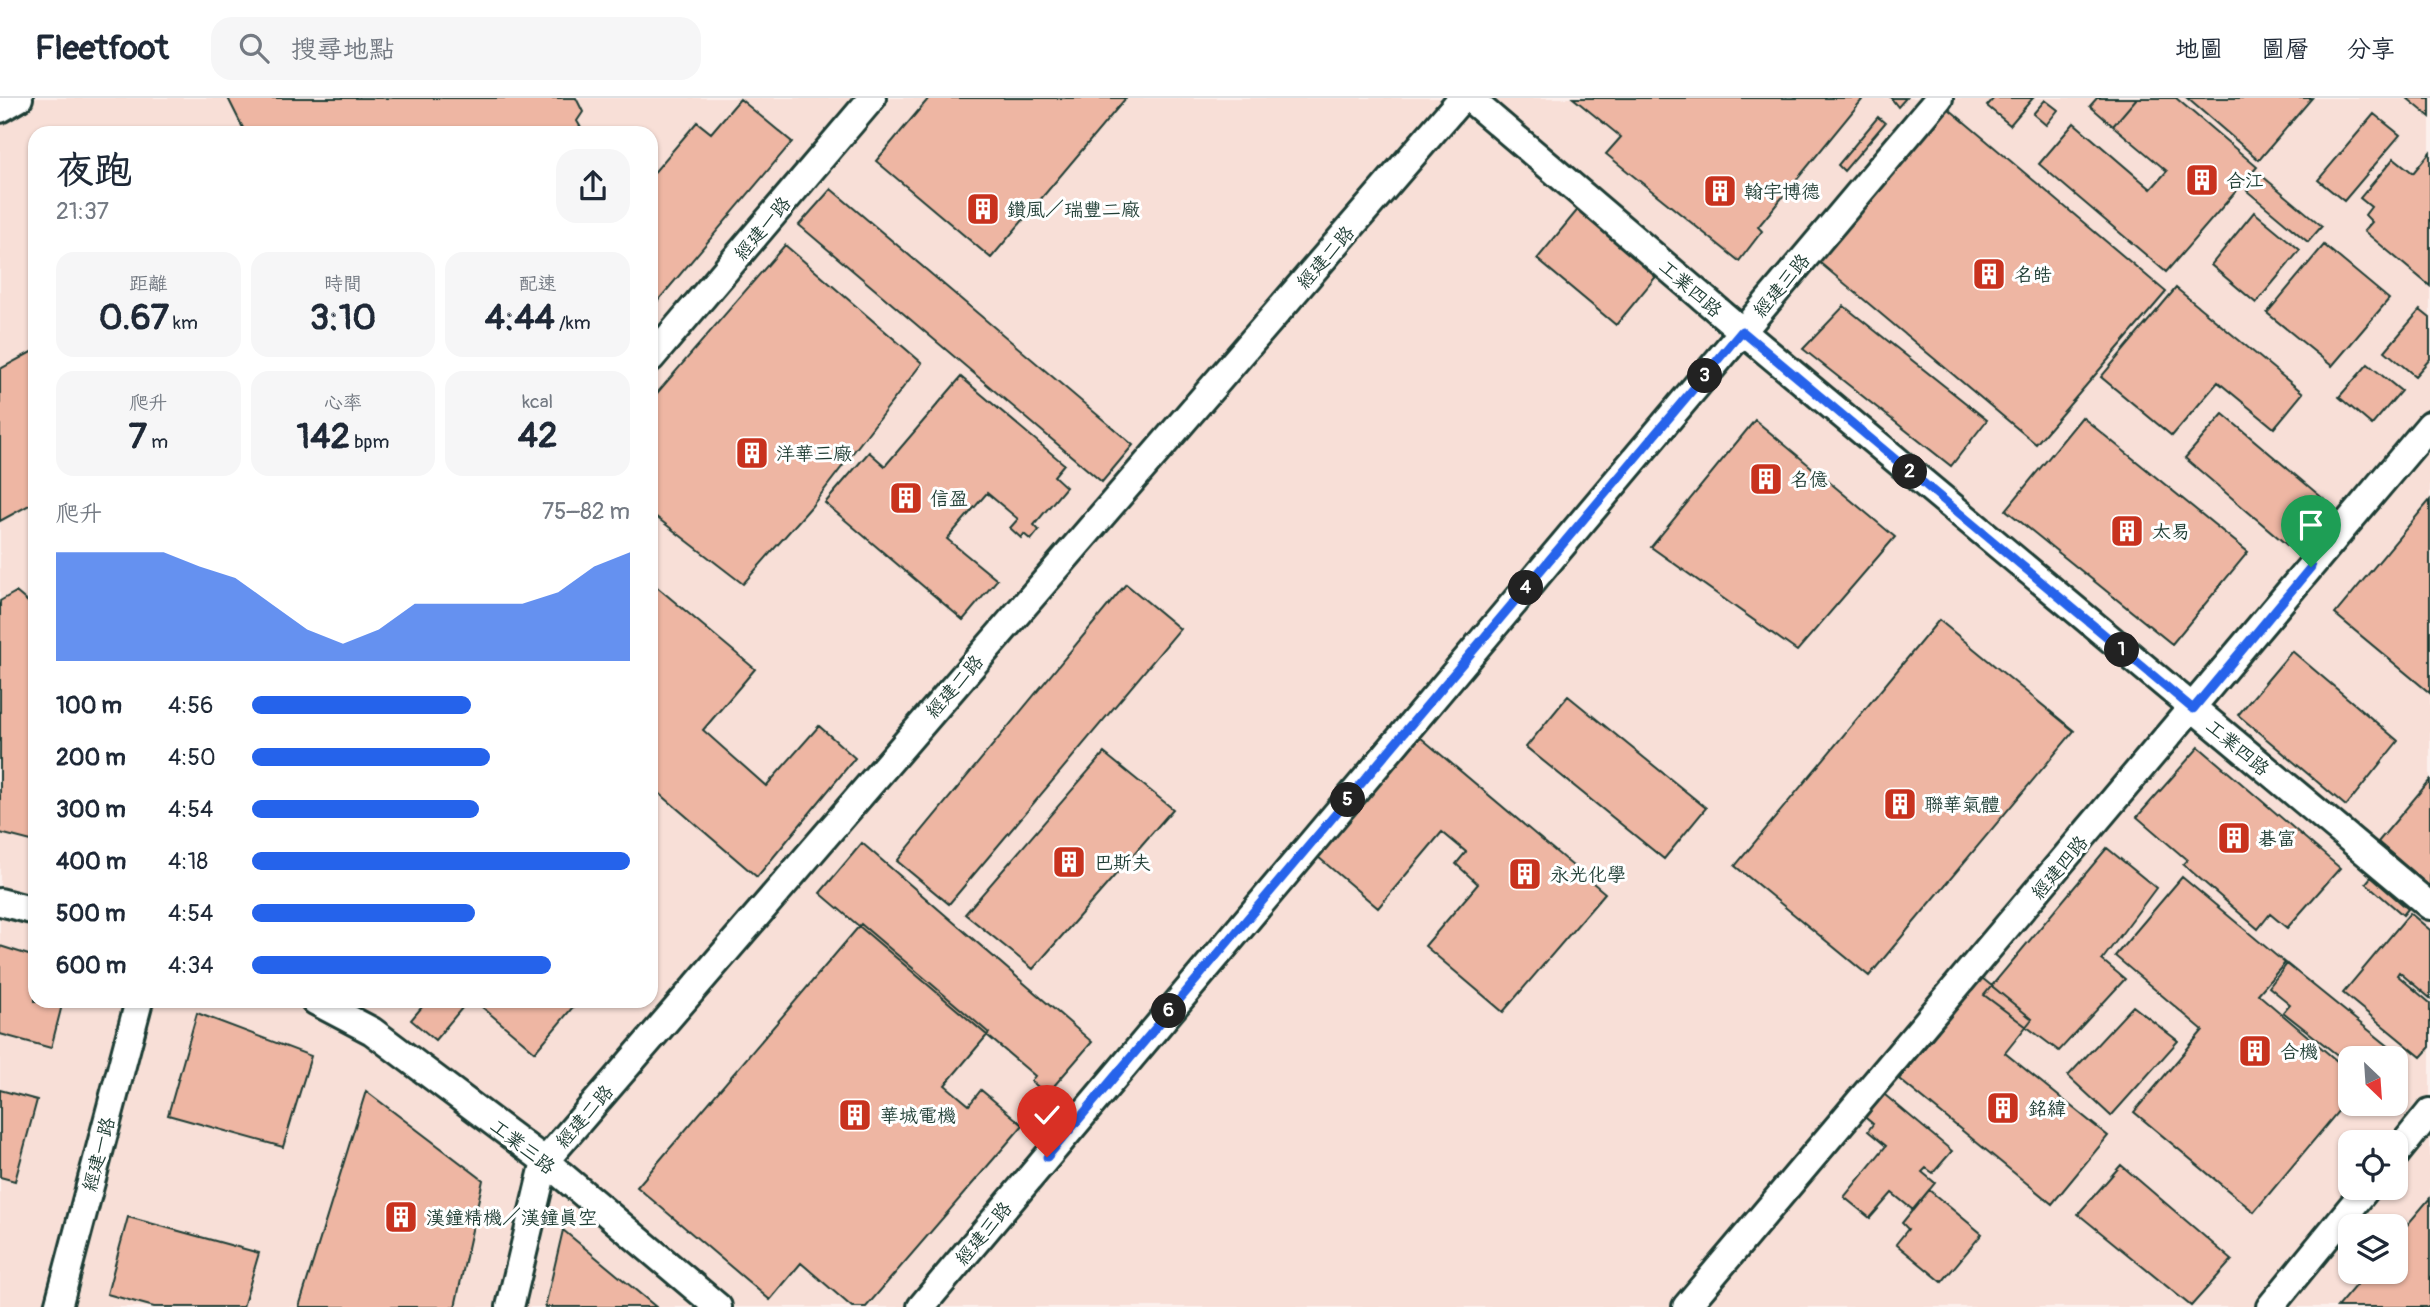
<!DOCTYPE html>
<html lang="zh-TW">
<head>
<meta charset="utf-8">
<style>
	:root { --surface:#fff; --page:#f6f6f7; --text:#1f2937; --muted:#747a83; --line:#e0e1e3; --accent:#2563eb }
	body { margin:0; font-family:Pangolin,"LXGW WenKai TC",sans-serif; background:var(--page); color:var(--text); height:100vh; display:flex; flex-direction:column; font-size:26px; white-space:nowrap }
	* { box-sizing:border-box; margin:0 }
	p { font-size:23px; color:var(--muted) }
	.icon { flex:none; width:38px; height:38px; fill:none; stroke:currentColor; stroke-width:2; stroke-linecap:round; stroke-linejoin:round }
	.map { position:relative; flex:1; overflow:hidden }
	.drawer { position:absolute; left:28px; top:28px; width:630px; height:882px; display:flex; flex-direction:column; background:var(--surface); border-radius:21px; box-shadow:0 2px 5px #0004 }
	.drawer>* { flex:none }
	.needle { width:46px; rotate:155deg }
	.fabs { position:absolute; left:2338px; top:948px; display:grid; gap:14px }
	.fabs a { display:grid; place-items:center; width:70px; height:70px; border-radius:14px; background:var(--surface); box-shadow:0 2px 5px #0004; font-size:35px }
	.pin { position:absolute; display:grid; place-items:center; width:60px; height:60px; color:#fff; margin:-72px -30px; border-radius:50% 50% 50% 0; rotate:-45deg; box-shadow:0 0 7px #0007 }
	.pin .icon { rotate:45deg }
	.km { position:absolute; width:35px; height:35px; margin:-18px; border-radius:50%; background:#222; color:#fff; font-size:19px; line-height:35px; text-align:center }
	.round { display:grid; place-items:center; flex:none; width:74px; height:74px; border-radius:21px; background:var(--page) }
	.headline { display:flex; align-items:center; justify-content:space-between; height:119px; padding:0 28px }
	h1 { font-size:38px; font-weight:700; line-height:52px }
	.stats { display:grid; grid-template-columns:repeat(3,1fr); gap:10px; height:119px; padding:7px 28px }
	.stats div { display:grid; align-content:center; border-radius:18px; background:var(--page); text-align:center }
	.stats b { font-size:35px; font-weight:700 }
	.stats small { font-size:19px; font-weight:400 }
	.stats p { font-size:19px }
	.chart { height:196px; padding:14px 28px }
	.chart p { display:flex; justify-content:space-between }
	.chart svg { width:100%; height:126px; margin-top:7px; fill:var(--accent); opacity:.7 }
	ul { padding:0 28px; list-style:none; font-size:23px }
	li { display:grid; grid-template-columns:112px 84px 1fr; align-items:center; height:52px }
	li i { height:18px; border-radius:9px; background:var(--accent) }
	header { display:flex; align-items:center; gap:42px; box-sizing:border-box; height:98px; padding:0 35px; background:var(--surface); border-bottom:2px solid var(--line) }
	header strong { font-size:33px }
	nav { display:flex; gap:38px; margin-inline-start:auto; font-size:24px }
	.search { width:490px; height:63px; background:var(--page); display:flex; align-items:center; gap:18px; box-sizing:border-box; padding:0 24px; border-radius:21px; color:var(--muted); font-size:26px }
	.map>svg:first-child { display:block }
	.built { fill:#f8dfd7; fill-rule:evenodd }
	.building { fill:#eeb6a3; stroke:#1f3d34; stroke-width:2 }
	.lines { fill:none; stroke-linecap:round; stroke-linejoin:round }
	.minor-casing { stroke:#1f3d34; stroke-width:32 }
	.minor { stroke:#fff; stroke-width:26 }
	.route-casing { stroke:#fff; stroke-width:14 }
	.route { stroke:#2563eb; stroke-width:9 }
	.labels { text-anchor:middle; stroke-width:6; stroke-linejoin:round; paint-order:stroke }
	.poi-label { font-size:19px; fill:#1f3d34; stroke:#fff; text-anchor:start }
	.street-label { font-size:19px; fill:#1f3d34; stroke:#fff }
</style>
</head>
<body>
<header>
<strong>Fleetfoot</strong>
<div class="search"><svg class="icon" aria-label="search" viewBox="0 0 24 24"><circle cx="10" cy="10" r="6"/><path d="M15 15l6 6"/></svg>搜尋地點</div>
<nav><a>地圖</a><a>圖層</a><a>分享</a></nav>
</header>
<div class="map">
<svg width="2430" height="1209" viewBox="0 0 2430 1209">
	<rect width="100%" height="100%" fill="#fcf0ed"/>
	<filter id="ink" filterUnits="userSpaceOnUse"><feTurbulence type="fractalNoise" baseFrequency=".0143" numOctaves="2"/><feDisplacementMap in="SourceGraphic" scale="14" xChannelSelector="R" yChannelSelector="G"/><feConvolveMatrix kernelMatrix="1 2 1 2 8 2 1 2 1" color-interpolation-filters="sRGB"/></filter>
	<g filter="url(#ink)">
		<path class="built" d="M0,0H2430V1209H0ZM35,35H651V903H35ZM2350,961H2396V1006H2350ZM2350,1045H2396V1090H2350ZM2350,1129H2396V1174H2350Z"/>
		<path class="building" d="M228,0H576L583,14L577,23L584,35H235L243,30Z
			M929,0H1126L991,160L876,63Z
			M1573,0H1859L1862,2L1758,129L1762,133L1739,163L1606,56L1621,39Z
			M1891,0H1906L1898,9Z
			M1994,0H2033L2010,27L1987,8Z
			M2097,0H2137L2113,28L2090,8Z
			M2137,0H2176L2257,69L2166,174L2039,66L2074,25L2151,91L2167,73L2113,28Z
			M2187,0H2312L2259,62Z
			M2407,0H2430V19Z
			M740,1L792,44L651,211V78L697,24L711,35Z
			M2045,2L2058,12L2046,27L2033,16Z
			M1943,6L2166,194L2036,346L1813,159Z
			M2374,16L2400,37L2344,103L2318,82Z
			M1878,19L1885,25L1844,73L1838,67Z
			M2430,54V188L2364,133L2372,124L2365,117L2371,109L2360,100L2394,60L2413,75Z
			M2261,77L2322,128L2308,144L2247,93Z
			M831,91L1133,347L1102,384L799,127Z
			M1580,109L1659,175L1616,227L1537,161Z
			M2254,114L2300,152L2256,205L2211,167Z
			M785,147L922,265L811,409L743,486L651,415V302Z
			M2324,147L2389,201L2332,268L2267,215Z
			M2176,190L2303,295L2274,330L2218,284L2172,338L2101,279Z
			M1844,208L1987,322L1951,368L1803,251Z
			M2420,212L2430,220V261L2415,278L2385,253Z
			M35,252V404L0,423V271Z
			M2368,266L2401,293L2372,327L2339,299Z
			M961,279L1064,366L1054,378L1066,389L1034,427L1039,432L1031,442L1024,436L1021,440L1010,430L1018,421L987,395L947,441L997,482L963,522L825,405L869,354L885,368Z
			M2223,316L2326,403L2287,447L2185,360Z
			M2082,319L2248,454L2172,546L2006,412Z
			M1755,322L1895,439L1797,553L1651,449Z
			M2430,402V595L2335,516Z
			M651,484L755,571L703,632L766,688L819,628L855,660L757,779L651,688Z
			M1126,486L1180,531L949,806L897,763Z
			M16,494L35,510V744L0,735V503Z
			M1939,522L2074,633L1869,878L1735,768Z
			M2292,553L2398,643L2346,708L2238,617Z
			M1568,598L1706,710L1664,761L1526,649Z
			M1420,639L1605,795L1503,914L1425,848L1478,786L1456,766L1466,754L1442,734L1378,810L1318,759Z
			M2199,649L2340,770L2287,830L2270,816L2258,831L2183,766L2187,762L2137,719Z
			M1104,655L1173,711L1033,871L965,816Z
			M2430,682V789L2378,744Z
			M862,745L1092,944L1047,996L1031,983L1035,978L820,795Z
			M2107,750L2156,790L2102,862L2125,881L2059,953L1984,897Z
			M2182,779L2285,865L2258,896L2350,974V999L2254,1114L2134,1014L2203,932L2115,858Z
			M2371,779L2408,811L2403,817L2366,785Z
			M2410,815L2430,832V900L2399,874L2397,877L2430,905V949L2421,959L2343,895Z
			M861,826L989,935L945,987L969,1007L981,992L1023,1027L866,1209H852L801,1165L770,1202L637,1089Z
			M0,848L35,859V903H63L51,950L0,936Z
			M2287,866L2392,951L2384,961H2350V967L2283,914L2290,906L2269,889Z
			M1982,880L2032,921L2005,955L2108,1038L2052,1106L1899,981Z
			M427,903H468L435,942L411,922Z
			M475,903H578L535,954Z
			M2133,908L2178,943L2111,1018L2068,978Z
			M197,915L311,958L283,1049L168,1017Z
			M0,992L37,1002L15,1083L0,1079Z
			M1879,992L1952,1053L1933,1075L1926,1070L1922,1074L1935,1085L1913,1112L1892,1095L1870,1120L1844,1099L1886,1048L1868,1033L1873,1026L1860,1015Z
			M366,993L483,1082L455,1209H299Z
			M2121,1067L2232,1162L2191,1208L2078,1116Z
			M1929,1092L1982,1136L1942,1184L1896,1146L1908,1131L1902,1125Z
			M2430,1100V1209H2337L2367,1174H2396V1140Z
			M128,1119L259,1155L243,1209H154L107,1196Z
			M563,1132L656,1209H545Z"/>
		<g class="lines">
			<defs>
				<path id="minor" d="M1469,0L1742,233L2430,808
					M0,11L19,0
					M651,260L872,0
					M0,804L35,813
					M315,903L372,933L545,1063L718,1209
					M2396,1056L2430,1014
					M58,1209L139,903
					M510,1209L545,1063L1462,0
					M921,1209L1939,0
					M1686,1209L2430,327
					M2270,1209L2367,1090"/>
			</defs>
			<use href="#minor" class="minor-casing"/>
			<use href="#minor" class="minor"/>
		</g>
	</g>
	<g class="lines" filter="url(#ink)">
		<defs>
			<path id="route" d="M1047,1059L1742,233L2193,611L2311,469"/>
		</defs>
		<use href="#route" class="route-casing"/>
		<use href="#route" class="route"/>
	</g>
	<defs>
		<symbol id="building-square" viewBox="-11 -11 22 22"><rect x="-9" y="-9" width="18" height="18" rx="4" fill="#c8321e" stroke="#fff"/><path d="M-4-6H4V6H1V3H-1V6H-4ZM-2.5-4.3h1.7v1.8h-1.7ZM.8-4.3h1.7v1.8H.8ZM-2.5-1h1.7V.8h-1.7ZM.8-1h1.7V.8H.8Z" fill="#fff"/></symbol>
	</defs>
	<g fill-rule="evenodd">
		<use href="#building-square" x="2183" y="63" width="38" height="38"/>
		<use href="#building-square" x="1701" y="74" width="38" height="38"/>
		<use href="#building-square" x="964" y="92" width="38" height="38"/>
		<use href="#building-square" x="1970" y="157" width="38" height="38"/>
		<use href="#building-square" x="733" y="336" width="38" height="38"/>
		<use href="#building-square" x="1747" y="362" width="38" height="38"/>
		<use href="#building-square" x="887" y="381" width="38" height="38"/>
		<use href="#building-square" x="2108" y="414" width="38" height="38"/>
		<use href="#building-square" x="1881" y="687" width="38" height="38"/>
		<use href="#building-square" x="2215" y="721" width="38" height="38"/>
		<use href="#building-square" x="1050" y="745" width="38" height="38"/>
		<use href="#building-square" x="1506" y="757" width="38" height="38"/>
		<use href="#building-square" x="2236" y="934" width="38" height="38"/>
		<use href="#building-square" x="1984" y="991" width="38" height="38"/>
		<use href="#building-square" x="836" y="998" width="38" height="38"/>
		<use href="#building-square" x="382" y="1100" width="38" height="38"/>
	</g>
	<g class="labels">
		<g class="poi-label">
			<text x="2226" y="89">合江</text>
			<text x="1744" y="100">翰宇博德</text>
			<text x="1007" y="118">鑽風／瑞豐二廠</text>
			<text x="2014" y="183">名皓</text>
			<text x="776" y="362">洋華三廠</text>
			<text x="1790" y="388">名億</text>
			<text x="930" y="407">信盈</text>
			<text x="2152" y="440">太易</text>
			<text x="1924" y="713">聯華氣體</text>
			<text x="2258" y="747">碁富</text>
			<text x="1094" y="771">巴斯夫</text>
			<text x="1550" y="783">永光化學</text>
			<text x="2280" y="960">合機</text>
			<text x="2028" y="1017">銘緯</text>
			<text x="880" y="1024">華城電機</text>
			<text x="426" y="1126">漢鐘精機／漢鐘真空</text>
		</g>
		<g class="street-label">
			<text transform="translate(762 130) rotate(-50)" y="7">經建一路</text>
			<text transform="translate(1325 159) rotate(-49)" y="7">經建二路</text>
			<text transform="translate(1781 187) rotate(-50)" y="7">經建三路</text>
			<text transform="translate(1691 190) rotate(41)" y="7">工業四路</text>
			<text transform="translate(954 588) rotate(-49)" y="7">經建二路</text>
			<text transform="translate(2238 649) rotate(40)" y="7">工業四路</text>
			<text transform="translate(2059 769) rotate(-50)" y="7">經建四路</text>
			<text transform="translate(584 1018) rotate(-49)" y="7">經建二路</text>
			<text transform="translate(523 1048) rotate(38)" y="7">工業三路</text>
			<text transform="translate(98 1056) rotate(-75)" y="7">經建一路</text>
			<text transform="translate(983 1135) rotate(-50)" y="7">經建三路</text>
		</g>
	</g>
</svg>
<div class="fabs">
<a><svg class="needle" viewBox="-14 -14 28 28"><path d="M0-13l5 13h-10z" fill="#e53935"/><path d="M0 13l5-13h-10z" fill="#747a83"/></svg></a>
<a><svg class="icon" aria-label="locate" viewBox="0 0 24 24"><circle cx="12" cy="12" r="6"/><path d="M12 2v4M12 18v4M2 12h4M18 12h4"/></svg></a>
<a><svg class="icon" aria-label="layers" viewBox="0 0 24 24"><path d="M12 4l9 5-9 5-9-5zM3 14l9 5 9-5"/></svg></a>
</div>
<div class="pin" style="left:2311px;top:469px;background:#1e9e55"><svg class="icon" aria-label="arrive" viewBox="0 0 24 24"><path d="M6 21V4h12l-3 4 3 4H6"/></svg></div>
<div class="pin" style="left:1047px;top:1059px;background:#d93025"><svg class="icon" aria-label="check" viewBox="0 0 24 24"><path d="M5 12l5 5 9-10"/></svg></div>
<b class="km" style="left:2122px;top:552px">1</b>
<b class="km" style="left:1910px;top:374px">2</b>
<b class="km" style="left:1705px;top:278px">3</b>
<b class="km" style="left:1526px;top:490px">4</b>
<b class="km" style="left:1348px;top:702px">5</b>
<b class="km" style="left:1169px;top:913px">6</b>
<section class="drawer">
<div class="headline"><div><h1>夜跑</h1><p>21:37</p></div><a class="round"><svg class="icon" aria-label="share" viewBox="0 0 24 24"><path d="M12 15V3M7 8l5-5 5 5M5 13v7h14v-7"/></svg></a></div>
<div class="stats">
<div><p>距離</p><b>0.67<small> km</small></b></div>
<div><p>時間</p><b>3:10</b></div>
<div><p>配速</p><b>4:44<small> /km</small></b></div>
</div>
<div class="stats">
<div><p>爬升</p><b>7<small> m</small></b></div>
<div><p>心率</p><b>142<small> bpm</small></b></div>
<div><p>kcal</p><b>42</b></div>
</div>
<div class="chart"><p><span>爬升</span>75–82 m</p>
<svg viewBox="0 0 160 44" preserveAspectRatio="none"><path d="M0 44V6L10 6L20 6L30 6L40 11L50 15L60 24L70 33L80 38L90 33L100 24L110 24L120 24L130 24L140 20L150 11L160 6V44z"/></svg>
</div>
<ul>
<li><b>100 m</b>4:56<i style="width:58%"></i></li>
<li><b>200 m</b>4:50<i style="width:63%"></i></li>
<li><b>300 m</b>4:54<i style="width:60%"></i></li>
<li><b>400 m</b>4:18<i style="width:100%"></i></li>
<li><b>500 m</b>4:54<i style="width:59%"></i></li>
<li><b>600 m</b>4:34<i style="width:79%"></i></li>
</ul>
</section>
</div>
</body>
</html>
